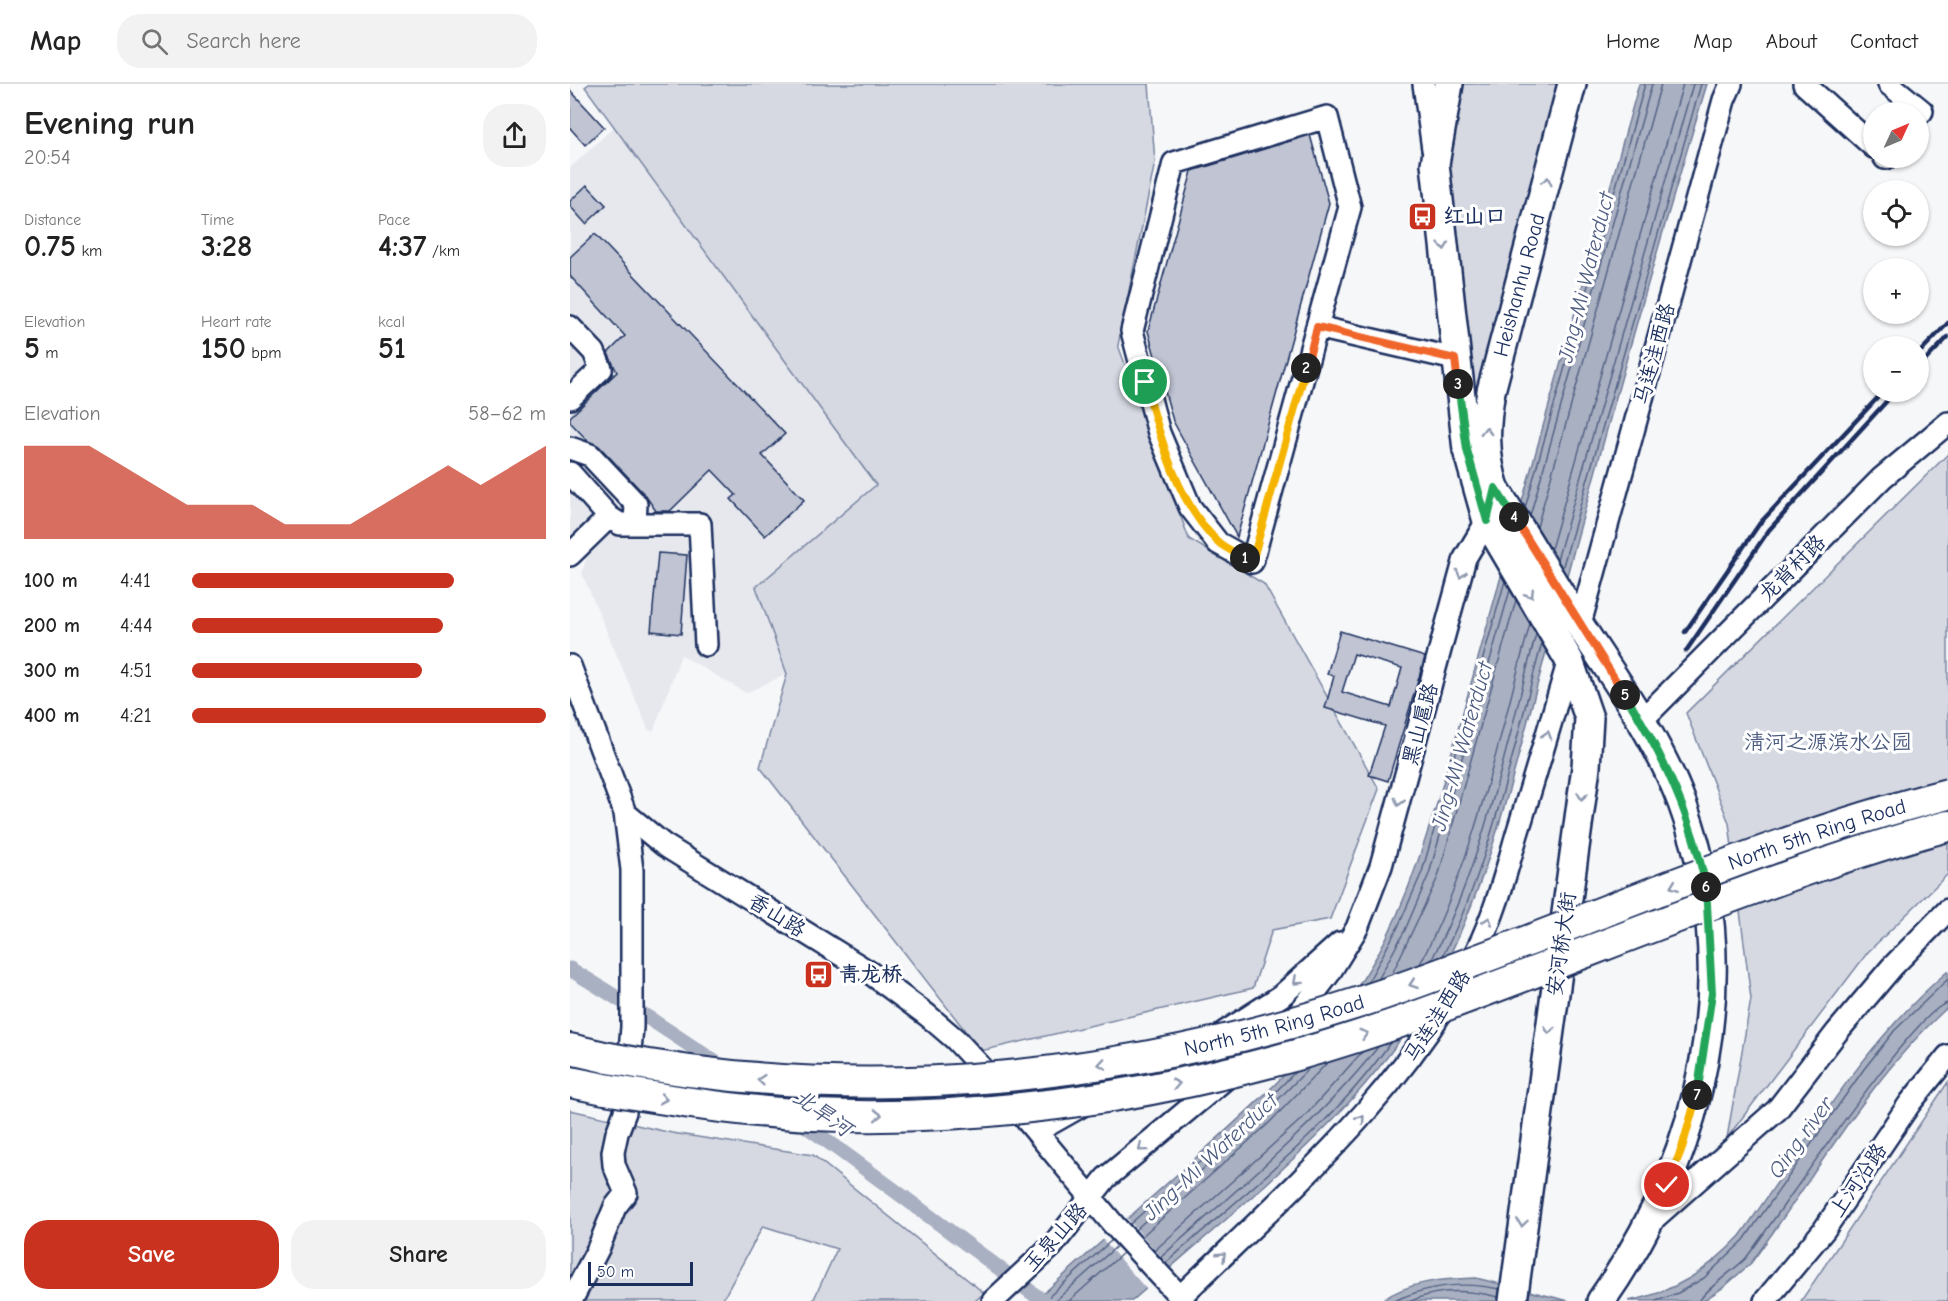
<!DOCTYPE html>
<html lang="en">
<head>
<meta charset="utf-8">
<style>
	:root { --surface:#fff; --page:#f2f2f2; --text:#222; --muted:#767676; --line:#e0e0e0; --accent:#c8321e }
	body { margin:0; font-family:"Comic Neue","LXGW WenKai TC",sans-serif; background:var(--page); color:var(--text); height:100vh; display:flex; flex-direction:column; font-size:22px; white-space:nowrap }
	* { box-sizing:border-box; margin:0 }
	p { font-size:20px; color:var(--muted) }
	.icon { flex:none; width:33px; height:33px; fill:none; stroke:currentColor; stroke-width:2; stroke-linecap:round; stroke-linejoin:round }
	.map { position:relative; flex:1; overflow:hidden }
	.side { display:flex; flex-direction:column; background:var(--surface); width:570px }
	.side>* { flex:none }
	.needle { width:39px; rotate:46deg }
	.tools { position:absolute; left:1293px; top:18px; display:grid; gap:12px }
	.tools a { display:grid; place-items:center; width:66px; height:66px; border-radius:50%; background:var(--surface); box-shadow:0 2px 4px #0004; font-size:30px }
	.scale { position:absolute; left:18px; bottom:15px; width:105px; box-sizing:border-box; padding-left:6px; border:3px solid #1b2f5e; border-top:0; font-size:16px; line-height:21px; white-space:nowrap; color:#1b2f5e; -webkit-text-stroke:4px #fff; paint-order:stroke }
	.pin { position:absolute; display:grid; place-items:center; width:51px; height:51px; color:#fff; margin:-26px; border:3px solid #fff; border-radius:50%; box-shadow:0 2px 6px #0007 }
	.km { position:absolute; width:30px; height:30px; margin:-15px; border-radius:50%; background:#222; color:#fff; font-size:16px; line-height:30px; text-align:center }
	.round { display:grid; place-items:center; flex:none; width:63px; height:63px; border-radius:24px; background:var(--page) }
	.headline { display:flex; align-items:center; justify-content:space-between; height:102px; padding:0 24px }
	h1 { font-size:33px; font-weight:600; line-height:45px }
	.metrics { display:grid; grid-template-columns:repeat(3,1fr); gap:9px; height:102px; padding:6px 24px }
	.metrics div { display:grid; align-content:center }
	.metrics b { font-size:30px; font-weight:600 }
	.metrics small { font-size:16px; font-weight:400 }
	.metrics p { font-size:16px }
	.chart { height:168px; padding:12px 24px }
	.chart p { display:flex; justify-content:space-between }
	.chart svg { width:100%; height:108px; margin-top:6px; fill:var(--accent); opacity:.7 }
	.button { display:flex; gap:12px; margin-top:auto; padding:12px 24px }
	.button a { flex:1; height:69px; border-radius:24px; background:var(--accent); color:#fff; font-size:24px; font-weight:600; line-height:69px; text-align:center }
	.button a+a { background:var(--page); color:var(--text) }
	ul { padding:0 24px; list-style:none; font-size:20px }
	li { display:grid; grid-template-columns:96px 72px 1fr; align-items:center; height:45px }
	li i { height:15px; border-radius:8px; background:var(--accent) }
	header { display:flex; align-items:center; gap:36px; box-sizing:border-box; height:84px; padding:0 30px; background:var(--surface); border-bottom:2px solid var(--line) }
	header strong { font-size:28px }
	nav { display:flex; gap:33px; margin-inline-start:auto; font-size:21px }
	.search { width:420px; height:54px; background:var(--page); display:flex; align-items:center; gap:15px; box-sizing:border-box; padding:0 21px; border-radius:24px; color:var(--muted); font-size:22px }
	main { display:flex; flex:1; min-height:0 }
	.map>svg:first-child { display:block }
	.built { fill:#e6e8ee }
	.green { fill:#d6d9e2; stroke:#7884a0; stroke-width:1.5 }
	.water { fill:#a9b0c1; stroke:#707c99; stroke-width:1.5 }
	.pier { fill:#f6f7f9 }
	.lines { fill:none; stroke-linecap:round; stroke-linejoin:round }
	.shore { stroke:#546386; stroke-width:1.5 }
	.canal { stroke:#a9b0c1; stroke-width:15 }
	.building { fill:#c0c4d3; stroke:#1b2f5e; stroke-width:1.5; fill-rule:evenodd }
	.minor-casing { stroke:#1b2f5e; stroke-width:26 }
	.major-casing { stroke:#1b2f5e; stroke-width:32 }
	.highway-casing { stroke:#1b2f5e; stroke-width:34 }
	.minor { stroke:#fff; stroke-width:21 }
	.major { stroke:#fff; stroke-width:27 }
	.highway { stroke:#fff; stroke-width:30 }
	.rail { stroke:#1b2f5e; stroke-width:4.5 }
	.highway-bridge-casing { stroke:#1b2f5e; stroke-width:34; stroke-linecap:butt }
	.highway-bridge { stroke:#fff; stroke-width:30 }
	.oneway { stroke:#8d97ae }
	.split-1-casing { stroke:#fff; stroke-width:12 }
	.split-2-casing { stroke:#fff; stroke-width:12 }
	.split-3-casing { stroke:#fff; stroke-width:12 }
	.split-4-casing { stroke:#fff; stroke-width:12 }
	.split-5-casing { stroke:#fff; stroke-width:12 }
	.split-6-casing { stroke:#fff; stroke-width:12 }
	.split-7-casing { stroke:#fff; stroke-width:12 }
	.split-8-casing { stroke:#fff; stroke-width:12 }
	.split-1 { stroke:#f5b400; stroke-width:8 }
	.split-2 { stroke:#f5b400; stroke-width:8 }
	.split-3 { stroke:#f0652b; stroke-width:8 }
	.split-4 { stroke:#22a559; stroke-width:8 }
	.split-5 { stroke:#f0652b; stroke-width:8 }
	.split-6 { stroke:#22a559; stroke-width:8 }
	.split-7 { stroke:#22a559; stroke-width:8 }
	.split-8 { stroke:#f5b400; stroke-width:8 }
	.labels { text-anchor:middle; stroke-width:6; stroke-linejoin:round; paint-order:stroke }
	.poi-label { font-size:21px; font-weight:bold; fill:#1b2f5e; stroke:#fff; text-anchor:start }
	.street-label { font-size:21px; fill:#1b2f5e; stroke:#fff }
	.park-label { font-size:21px; fill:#4a5a7f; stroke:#fff }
	.water-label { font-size:22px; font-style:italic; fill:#4d5c81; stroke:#fff }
</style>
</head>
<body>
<header>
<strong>Map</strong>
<div class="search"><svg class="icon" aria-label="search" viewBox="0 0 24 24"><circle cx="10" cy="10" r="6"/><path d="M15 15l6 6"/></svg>Search here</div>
<nav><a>Home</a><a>Map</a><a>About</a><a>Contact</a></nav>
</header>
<main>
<section class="side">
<div class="headline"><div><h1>Evening run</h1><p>20:54</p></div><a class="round"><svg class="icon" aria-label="share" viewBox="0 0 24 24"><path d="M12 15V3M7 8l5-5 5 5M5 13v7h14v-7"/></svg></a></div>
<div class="metrics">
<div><p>Distance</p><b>0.75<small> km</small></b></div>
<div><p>Time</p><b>3:28</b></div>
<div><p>Pace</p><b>4:37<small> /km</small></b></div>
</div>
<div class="metrics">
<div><p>Elevation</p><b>5<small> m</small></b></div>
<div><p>Heart rate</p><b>150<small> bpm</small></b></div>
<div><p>kcal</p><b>51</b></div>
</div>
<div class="chart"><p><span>Elevation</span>58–62 m</p>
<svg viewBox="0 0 160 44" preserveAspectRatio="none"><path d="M0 44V6L10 6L20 6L30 14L40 22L50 30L60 30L70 30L80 38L90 38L100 38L110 30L120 22L130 14L140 22L150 14L160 6V44z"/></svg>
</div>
<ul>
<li><b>100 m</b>4:41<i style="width:74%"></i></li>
<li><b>200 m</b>4:44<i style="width:71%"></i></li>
<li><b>300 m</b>4:51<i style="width:65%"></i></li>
<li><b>400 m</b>4:21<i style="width:100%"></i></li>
</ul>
<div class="button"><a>Save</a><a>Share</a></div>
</section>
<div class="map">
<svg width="1378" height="1217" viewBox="0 0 1378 1217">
	<rect width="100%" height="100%" fill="#f6f7f9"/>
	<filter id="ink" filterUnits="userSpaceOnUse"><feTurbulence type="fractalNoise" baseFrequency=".0167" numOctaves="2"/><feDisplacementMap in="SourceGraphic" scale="12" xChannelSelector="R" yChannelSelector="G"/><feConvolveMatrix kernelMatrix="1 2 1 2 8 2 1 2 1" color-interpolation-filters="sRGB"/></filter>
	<g filter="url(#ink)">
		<path class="built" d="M44,43L306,401L187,503L217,590L176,609L111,571L84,646L79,647L12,489L16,476L0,457V84Z"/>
		<path class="green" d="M19,0H579L585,78L548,261L619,455L694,500L809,705L760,835L702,846L683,904L411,967L190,683L217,590L186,503L306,401L15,3Z
			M888,0H995L912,308H901C889,207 866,101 888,0Z
			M1378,370V790L1298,868L1157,1054L1181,915L1159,739L1116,629Z
			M1378,998V1217H1231Z
			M0,1026L102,1049L243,1071L414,1209L405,1217H243L267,1165L193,1142L152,1217H0Z"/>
		<path class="water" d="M1069,0H1137C1080,186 1029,374 978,561C944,683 919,812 853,921C785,1035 661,1129 562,1217H465C517,1171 569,1124 621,1078C685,1021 750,963 796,890C831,835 850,772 870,710Z
			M1378,887V923C1298,995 1245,1093 1181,1179L1154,1203L1133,1217H1058C1104,1209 1138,1186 1170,1152C1235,1061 1292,960 1378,887Z
			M906,1194L999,1217H811C839,1197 873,1195 906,1194Z"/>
		<path class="pier" d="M555,1132L602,1185L578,1207L531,1154Z"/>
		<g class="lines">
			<path class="shore" d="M955,424L1075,0
				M960,432L1082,0
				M967,443L1091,0
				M981,465L1113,0
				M987,476L1123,0
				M992,485L1131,0
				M873,871C921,781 944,659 972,559
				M862,875C914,777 937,658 966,550
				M850,880C905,775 929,654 960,540
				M822,890L868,793L946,516
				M809,894L835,846L859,790L940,506
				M798,898L828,843L852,788L935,497
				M560,1140L686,1028L725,988
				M565,1146L691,1033L739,984
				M571,1153L698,1040L757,979
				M584,1167L735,1032L792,968
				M590,1174C666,1106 745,1042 808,963
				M596,1179C673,1110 760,1045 820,959
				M474,1217L542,1156
				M485,1217L547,1162
				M499,1217L553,1169
				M824,1217C859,1201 892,1197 929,1205
				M841,1217C869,1204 900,1206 928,1213
				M1086,1217L1108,1209L1134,1194L1174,1156L1294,985L1325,946L1378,895
				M1130,1217C1131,1209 1168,1183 1176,1174C1205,1137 1346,923 1378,919"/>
			<path class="canal" d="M0,885C165,984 319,1102 473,1217"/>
		</g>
		<path class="building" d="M0,6L34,43L15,61L0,44Z
			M740,51L759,119L667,453L603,337L578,247L622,87Z
			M17,101L36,121L16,140L0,122V117Z
			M25,150L215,350L192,371L234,416L195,452L161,415L166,411L142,386L100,427H86L75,411L29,362L18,357L0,338V333L47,288L38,269L55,252L0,192V173Z
			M88,469L117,471L111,550L81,547Z
			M770,547L855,573L818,697L799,691L815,642L755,624L764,592L757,590ZM784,570L832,584L821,623L772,608Z"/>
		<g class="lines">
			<defs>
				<path id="minor" d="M854,0L863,65
					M1234,0L1304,63
					M1319,0L1352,27L1348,31
					M757,33L780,123L682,478L648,459L620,423L589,349L562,247L604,79Z
					M1315,74H1316
					M0,243L24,268L31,285L0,314
					M747,243L885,275
					M0,364L20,371L66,420L65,440
					M0,389L39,433L0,471
					M39,433L50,440H130L136,561
					M1010,540L1154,16L1161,0
					M0,582L55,729L94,761L299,888L357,931L385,955L425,998L543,1140L614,1217
					M1072,636L1312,394L1378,339
					M655,948L711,912L770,859
					M543,1005L604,974
					M467,1047L513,1021
					M1081,1137L1207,1026L1267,948L1322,883L1378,826
					M610,1213C720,1106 838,1005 907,866C925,830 936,788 947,750C965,692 982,634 999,576
					M1,1217L28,1165L45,1123L56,1109L44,1081L43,1068L47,1049L55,1028L62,943V786L55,729
					M423,1217L482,1162L536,1094L720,941L758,891L787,844L811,782L895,474L917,437L920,426
					M1195,1217L1254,1146L1340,1019L1378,972"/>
				<path id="major" d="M879,0L865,80L897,366L917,437L999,576L1019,634L1016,683L943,1217
					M1002,0L921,307C915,342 914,370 925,404C954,450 982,497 1011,543C1048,600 1088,655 1112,719C1176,891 1133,1071 1031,1217"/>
				<path id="highway" d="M0,965L39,974
					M0,998L35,1005"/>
			</defs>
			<use href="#minor" class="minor-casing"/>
			<use href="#major" class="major-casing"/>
			<use href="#highway" class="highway-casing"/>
			<use href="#minor" class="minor"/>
			<use href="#major" class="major"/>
			<use href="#highway" class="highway"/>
			<path class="rail" d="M1348,270L1378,239
				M1348,284L1378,253
				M1115,548L1190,439L1313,308
				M1116,567L1199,446L1325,308"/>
			<defs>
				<g id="highway-bridge">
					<path id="s1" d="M39,974C298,1024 566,995 814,910C1003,845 1185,759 1378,710"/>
					<path d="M35,1005C104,1017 173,1028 243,1031C437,1039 636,1005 819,942C964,891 1106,830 1251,781C1293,767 1335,753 1378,742"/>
				</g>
			</defs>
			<use href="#highway-bridge" class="highway-bridge-casing"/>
			<use href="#highway-bridge" class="highway-bridge"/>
		</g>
		<defs><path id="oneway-chevron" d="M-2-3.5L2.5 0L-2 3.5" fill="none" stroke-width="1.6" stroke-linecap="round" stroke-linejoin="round" transform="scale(1.5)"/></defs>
		<g class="oneway">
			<use href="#oneway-chevron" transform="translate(977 97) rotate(-76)"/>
			<use href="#oneway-chevron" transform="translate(874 162) rotate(84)"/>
			<use href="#oneway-chevron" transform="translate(916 347) rotate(-89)"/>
			<use href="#oneway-chevron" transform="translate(891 490) rotate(105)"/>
			<use href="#oneway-chevron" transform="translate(960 510) rotate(58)"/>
			<use href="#oneway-chevron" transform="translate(977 651) rotate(-73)"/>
			<use href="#oneway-chevron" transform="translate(1012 712) rotate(98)"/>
			<use href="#oneway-chevron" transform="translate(829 718) rotate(105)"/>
			<use href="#oneway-chevron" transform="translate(1104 802) rotate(159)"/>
			<use href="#oneway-chevron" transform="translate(918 837) rotate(-70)"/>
			<use href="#oneway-chevron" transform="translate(727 897) rotate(138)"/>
			<use href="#oneway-chevron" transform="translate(843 900) rotate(161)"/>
			<use href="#oneway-chevron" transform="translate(979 946) rotate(98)"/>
			<use href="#oneway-chevron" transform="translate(794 950) rotate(-17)"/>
			<use href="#oneway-chevron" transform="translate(532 980) rotate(172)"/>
			<use href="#oneway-chevron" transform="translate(191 996) rotate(-175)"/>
			<use href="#oneway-chevron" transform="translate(606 1000) rotate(-11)"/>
			<use href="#oneway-chevron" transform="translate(93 1015) rotate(10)"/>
			<use href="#oneway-chevron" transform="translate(308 1031) rotate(-1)"/>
			<use href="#oneway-chevron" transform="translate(791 1035) rotate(-48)"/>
			<use href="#oneway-chevron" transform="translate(572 1064) rotate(140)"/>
			<use href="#oneway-chevron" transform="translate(952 1139) rotate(98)"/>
			<use href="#oneway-chevron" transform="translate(652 1172) rotate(-44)"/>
		</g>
	</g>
	<g class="lines" filter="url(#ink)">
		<defs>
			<path id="split-1" d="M575,298C590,352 606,417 647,457C654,464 666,469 675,474"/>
			<path id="split-2" d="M675,474L682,478L736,284"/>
			<path id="split-3" d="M736,284L747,243L885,275L888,300"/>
			<path id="split-4" d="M888,300L897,366L917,437L925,404L944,433"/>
			<path id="split-5" d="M944,433L1055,611"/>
			<path id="split-6" d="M1055,611C1093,670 1122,734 1136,803"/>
			<path id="split-7" d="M1127,1011L1142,909L1136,803"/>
			<path id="split-8" d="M1097,1101L1112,1064L1127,1011"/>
		</defs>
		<use href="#split-1" class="split-1-casing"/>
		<use href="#split-2" class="split-2-casing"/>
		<use href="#split-3" class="split-3-casing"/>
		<use href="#split-4" class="split-4-casing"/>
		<use href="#split-5" class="split-5-casing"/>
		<use href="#split-6" class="split-6-casing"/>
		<use href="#split-7" class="split-7-casing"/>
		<use href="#split-8" class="split-8-casing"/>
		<use href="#split-1" class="split-1"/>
		<use href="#split-2" class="split-2"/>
		<use href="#split-3" class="split-3"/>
		<use href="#split-4" class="split-4"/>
		<use href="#split-5" class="split-5"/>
		<use href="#split-6" class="split-6"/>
		<use href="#split-7" class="split-7"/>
		<use href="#split-8" class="split-8"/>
	</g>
	<defs>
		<symbol id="bus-square" viewBox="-11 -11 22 22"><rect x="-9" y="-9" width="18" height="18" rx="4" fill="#c8321e" stroke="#fff"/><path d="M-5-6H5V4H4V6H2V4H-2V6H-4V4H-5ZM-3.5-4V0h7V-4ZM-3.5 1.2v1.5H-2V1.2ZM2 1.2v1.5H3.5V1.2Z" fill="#fff"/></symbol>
	</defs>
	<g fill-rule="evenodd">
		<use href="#bus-square" x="836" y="116" width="33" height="33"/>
		<use href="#bus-square" x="232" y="874" width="33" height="33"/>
	</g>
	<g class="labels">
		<g class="poi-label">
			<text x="873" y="139">红山口</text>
			<text x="269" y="897">青龙桥</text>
		</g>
		<g class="street-label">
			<text transform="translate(949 201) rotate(-75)" y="7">Heishanhu Road</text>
			<text transform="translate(1084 270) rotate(-75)" y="7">马连洼西路</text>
			<text transform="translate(1222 484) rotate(-45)" y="7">龙背村路</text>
			<text transform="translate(850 640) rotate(-75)" y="7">黑山扈路</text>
			<text dy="7" stroke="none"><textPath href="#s1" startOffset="1248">North 5th Ring Road</textPath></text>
			<text transform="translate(207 831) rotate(32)" y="7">香山路</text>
			<text transform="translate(991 860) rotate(-82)" y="7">安河桥大街</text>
			<text transform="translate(867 932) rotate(-58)" y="7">马连洼西路</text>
			<text dy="7" stroke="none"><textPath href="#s1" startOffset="672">North 5th Ring Road</textPath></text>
			<text transform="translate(1288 1096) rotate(-56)" y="7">上河沿路</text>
			<text transform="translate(485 1153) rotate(-48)" y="7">玉泉山路</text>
		</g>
		<g class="park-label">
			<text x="1258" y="665">清河之源滨水公园</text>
		</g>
		<g class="water-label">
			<text transform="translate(1015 193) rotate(-76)" y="8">Jing-Mi Waterduct</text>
			<text transform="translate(891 662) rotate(-74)" y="8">Jing-Mi Waterduct</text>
			<text transform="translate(253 1028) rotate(35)" y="8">北旱河</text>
			<text transform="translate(1230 1053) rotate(-54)" y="8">Qing river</text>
			<text transform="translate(640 1072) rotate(-43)" y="8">Jing-Mi Waterduct</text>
		</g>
	</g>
</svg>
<div class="tools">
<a><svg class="needle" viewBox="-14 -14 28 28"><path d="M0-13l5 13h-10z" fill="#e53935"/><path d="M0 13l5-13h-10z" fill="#767676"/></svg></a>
<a><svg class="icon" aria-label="locate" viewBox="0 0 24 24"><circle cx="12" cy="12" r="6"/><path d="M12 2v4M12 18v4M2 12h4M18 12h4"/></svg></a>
<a>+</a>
<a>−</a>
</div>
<div class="scale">50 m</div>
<div class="pin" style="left:575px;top:298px;background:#1e9e55"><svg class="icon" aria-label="arrive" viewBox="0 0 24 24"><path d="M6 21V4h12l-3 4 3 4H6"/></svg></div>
<div class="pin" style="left:1097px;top:1101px;background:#d93025"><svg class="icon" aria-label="check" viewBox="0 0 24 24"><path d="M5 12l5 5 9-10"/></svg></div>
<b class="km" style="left:675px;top:474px">1</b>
<b class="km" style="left:736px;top:284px">2</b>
<b class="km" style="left:888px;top:300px">3</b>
<b class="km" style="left:944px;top:433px">4</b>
<b class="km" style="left:1055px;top:611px">5</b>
<b class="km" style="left:1136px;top:803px">6</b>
<b class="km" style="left:1127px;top:1011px">7</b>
</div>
</main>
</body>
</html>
